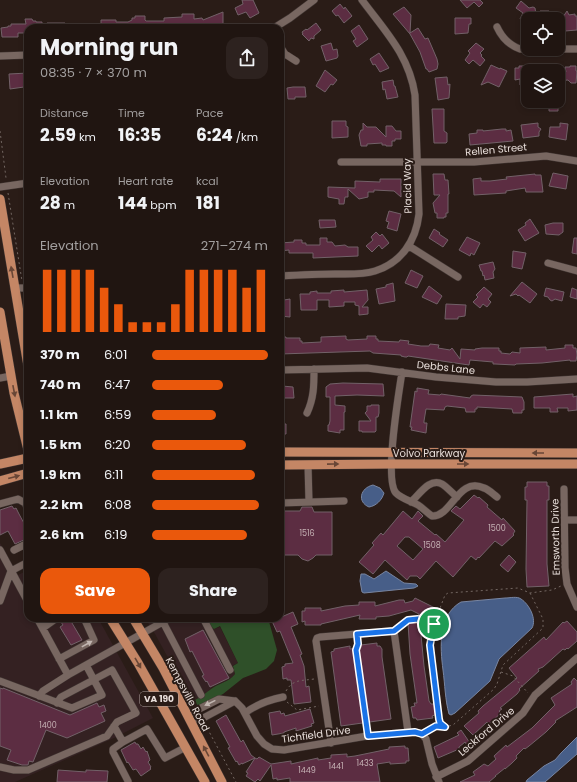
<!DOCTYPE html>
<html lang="en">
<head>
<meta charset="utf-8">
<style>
	:root { --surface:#201511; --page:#2d221f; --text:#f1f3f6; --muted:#a29f9f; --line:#3d3431; --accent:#ea580c }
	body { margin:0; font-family:Poppins,sans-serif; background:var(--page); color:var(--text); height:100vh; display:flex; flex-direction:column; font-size:15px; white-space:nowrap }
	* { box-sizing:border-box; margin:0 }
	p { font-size:13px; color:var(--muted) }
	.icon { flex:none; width:22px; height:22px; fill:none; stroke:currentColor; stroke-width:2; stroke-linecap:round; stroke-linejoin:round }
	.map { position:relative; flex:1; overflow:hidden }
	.drawer { position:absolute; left:24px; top:24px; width:260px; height:598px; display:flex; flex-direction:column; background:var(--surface); border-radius:12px; box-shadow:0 2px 6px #0003,0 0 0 1px var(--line) }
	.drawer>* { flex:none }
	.buttons { position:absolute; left:521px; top:12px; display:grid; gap:8px }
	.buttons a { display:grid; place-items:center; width:44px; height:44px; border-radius:8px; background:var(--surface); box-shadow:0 2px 6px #0003,0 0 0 1px var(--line); font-size:20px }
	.pin { position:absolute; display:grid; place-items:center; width:34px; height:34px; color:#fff; margin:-17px; border:2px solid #fff; border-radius:50%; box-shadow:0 1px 4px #0007 }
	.round { display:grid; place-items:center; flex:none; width:42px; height:42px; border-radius:12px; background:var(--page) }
	.head { display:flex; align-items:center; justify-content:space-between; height:68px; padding:0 16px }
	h1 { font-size:22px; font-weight:700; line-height:30px }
	.metrics { display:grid; grid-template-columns:repeat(3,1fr); gap:6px; height:68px; padding:4px 16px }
	.metrics div { display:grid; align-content:center }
	.metrics b { font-size:17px; font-weight:700 }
	.metrics small { font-size:11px; font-weight:400 }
	.metrics p { font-size:11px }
	.chart { height:112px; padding:8px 16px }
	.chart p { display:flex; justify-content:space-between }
	.chart svg { width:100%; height:72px; margin-top:4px; stroke:var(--accent); stroke-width:6 }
	.action { display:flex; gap:8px; margin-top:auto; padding:8px 16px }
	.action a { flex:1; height:46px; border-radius:12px; background:var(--accent); color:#fff; font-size:16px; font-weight:700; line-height:46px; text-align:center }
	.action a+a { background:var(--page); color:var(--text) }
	ul { padding:0 16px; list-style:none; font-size:13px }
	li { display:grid; grid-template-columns:64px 48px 1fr; align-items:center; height:30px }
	li i { height:10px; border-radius:5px; background:var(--accent) }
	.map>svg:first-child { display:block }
	.commercial { fill:#342122 }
	.forest { fill:#2f5029 }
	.water { fill:#475e88; stroke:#7885a1 }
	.building { fill:#5c2d42; stroke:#726168; fill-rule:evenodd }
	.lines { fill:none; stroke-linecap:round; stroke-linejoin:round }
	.minor-casing { stroke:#413633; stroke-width:8 }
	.major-casing { stroke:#413633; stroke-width:10 }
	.path { stroke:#736762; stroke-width:1; stroke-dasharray:2 3; stroke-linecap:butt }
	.minor { stroke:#786761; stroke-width:7 }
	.major { stroke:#c48665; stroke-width:9 }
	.oneway { fill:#684636 }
	.oneway2 { fill:#c1b5b0 }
	.route-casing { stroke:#fff; stroke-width:8 }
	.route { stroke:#1a73e8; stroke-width:5 }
	.labels { text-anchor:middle; stroke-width:4; stroke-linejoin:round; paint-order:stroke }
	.number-label { font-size:8px; fill:#c6b2b5 }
	.shield { fill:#2a1c17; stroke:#b0a4a0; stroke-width:1 }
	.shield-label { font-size:9px; font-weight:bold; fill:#e9dfdb }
	.street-label { font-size:10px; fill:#e9dfdb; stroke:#2a1c17 }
</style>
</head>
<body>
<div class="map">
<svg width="577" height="782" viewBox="0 0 577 782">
	<rect width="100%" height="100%" fill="#2a1c17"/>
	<path class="commercial" d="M0,543L18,575L28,570V618H98L153,718L114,738L15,782H0Z
		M145,618H208L207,619L209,627L214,629L220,627L238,663L232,666L235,674L232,678L211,688L208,693L192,701L155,634Z"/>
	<path class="forest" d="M209,618H219L225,623L229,621L231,618H268L277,650L274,661L266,669L243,678L223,694L198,707L195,700C202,696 206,693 211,689C219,683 229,682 235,674L233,666L238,663L220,626L214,629L210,626L208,619Z"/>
	<path class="water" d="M373,485L380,488L384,493C382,500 376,506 369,507C357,502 360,488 373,485Z
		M386,571L404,583L416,584L418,586L414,588L364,593L362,592L360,581L361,574H365L374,579Z
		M505,598C510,598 517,596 521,599C529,604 537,619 532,628L499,659L490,681L455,713L451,715L449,714C445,699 445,685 443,670C440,647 438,615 461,602Z
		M577,737V754L545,782H526L527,780L544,766L555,760L561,753Z"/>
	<path class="building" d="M242,0H253L259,13L250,18L246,12L238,15L235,8L243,4Z
		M460,0H480L483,3L479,7L474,2L467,8Z
		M521,1L529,8L533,7L535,8L536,14L532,19H528V23L520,19L523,13L516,8Z
		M340,4L344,9L345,7L352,16L344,23L338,15L336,16L332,11Z
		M404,7L411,15L410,33L418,28L425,39L428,38L437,59L438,64L437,69L429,72L427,69H426L420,52L410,34L393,14Z
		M540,11H549V13H557V19H540Z
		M567,11L569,15L575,14V16H577V30L565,31V23H559Z
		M223,12V27L188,28L187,26H170V28H101V20H116V22H128L132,20V18H135V16H145V20L146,21H164V18L182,17V14H194V19L202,18L203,20Z
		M455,18H471V24H469L468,33L455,34Z
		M25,19H32L33,21H36V22H42V28H28V33H18V37H2L1,28L8,27V26H11V24H26Z
		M47,23H65V28H47Z
		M316,23L321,30L314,36V39L311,38L309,41L302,34H303L302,32L306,29L307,30Z
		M359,25L368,39L357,47L353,41L356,39L351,31Z
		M331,43L333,50L337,49L338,56L337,58L326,61L321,46Z
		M476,43L484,49L480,53L482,55L481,56L485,60L480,66L473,60L469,64L465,60L470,53L468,51Z
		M379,53L389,68L380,72L375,64L373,65L370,59Z
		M491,65L500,69V68L507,71L499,87L488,82L481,85Z
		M519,66H525V72H528V81L526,82V85H520V79L515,80V68H519Z
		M570,66H576V71H577L576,83H571L568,80L558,81V72H566L565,67H570Z
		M325,70L337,80L333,85L331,84L325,92L316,86Z
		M28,73V84H24V87L10,89L9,74Z
		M447,77L448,85L450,84L449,98L438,100L435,78Z
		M393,80L394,86H395L398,97L387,99L385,89L383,90L382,82Z
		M293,87H305L306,97H295V99H288L287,88Z
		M549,103H558V111H549Z
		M432,109H444V131L447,133V142L446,143H434Z
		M332,121H346V126L348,127V137L332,138Z
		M363,123L367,127H376L386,137V126H392L396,131H401V139H395V141H392V146H386V145H382V143L367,144V146H361L359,135L361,130H363Z
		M538,123V127L541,129L539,132V136L523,138L521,125Z
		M560,123L568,124L566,140L549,137L550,127H560Z
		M502,129H506V131L511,130L513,141L470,145L469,134L477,133V130H483V131Z
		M553,173L568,176L566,189L549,186Z
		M433,174H444L445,180H448L449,194H448V213H446V217H444V218H437V213H435L433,203L440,195H434Z
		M535,174V175H541L543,192H526L525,188L506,191V193L474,195L473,179L481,178V181H490L507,179L506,177Z
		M380,179H401V197L394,191L374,190V192H368V197L359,199L348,189V197H345L344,204H339V199L328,197V187L355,188V181L380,182Z
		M389,211L401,214L397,231L387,228L389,222L386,221Z
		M530,219L539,233L525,241L518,230L526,225L525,223Z
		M319,220H335L336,227L320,228Z
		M553,223H563V232L559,235L546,234L545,225Z
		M434,229L440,233L439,234L448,240L443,247L429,238Z
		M376,232L380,236L382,234L389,243L382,249L379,245L372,252L366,246L373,240L371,237Z
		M467,237L480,243L474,255L471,253L470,256L459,250Z
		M320,238H327V242H332L335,246L345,245L348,247H358V256L313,258V253H289V250L280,251V243L294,242V240H302V243H306V245H320Z
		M574,238H577V254L572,253Z
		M513,251L526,253L522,269L512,267Z
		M493,262L495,269L493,272L494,278L485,280L484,275L483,276L482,271H481L479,265Z
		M411,270L423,276L417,288L405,283Z
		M522,282L537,294L530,303L519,295L518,296L516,294L510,296Z
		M393,283L395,301L379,304L376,289L386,287V285Z
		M429,286L442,296L437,304L422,297Z
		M484,287L492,294L488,299L491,302L487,307L483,304L480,308L473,302L478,297L476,295Z
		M546,288L564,292L562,301L555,299L552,301L550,300L548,297L544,296Z
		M572,288L577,290V299L570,297Z
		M344,290V292L367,290L368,300L362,307H368V314L359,315V306L355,305V302H344V306L329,307V300H317V310H301L300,294H310V292L317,291V293H331V291Z
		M290,299V317L280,316V303L284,301V300Z
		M446,304L466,305L465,316L458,317V319H445Z
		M346,336V339L348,340L367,339V336H376V339H378V341L399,342L400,340L409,341L408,344L421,346H429L430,344L439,345L438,348L450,350L452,348L460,359L461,349L475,350V349L482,348H499V351H501V353L510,354L512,352L520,353V348L546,347V350L565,348V345H573V348H576L577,355L576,361H570V360L542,363L516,364L515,365L495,364H493V362L470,360L469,365L408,356L407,357H405L401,356V355L373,353L370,351L280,354V337H286V338H300V341H302V343L321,342V337Z
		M343,383L383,384L384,396L357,395L335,396V405L345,406V412H344V430H340V433L328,431V425H329L330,421V397H326V387L330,384Z
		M282,386L293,387L294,398H282Z
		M417,388L429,390L428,394L440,395L441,394L470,398L471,396L473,395L522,397L524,402V410H522V413H513L512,409L477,407V409H475V412H466L465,408L447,406L445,407L444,410L426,409L424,421V423H427L426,433L411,430L412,427H410L415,391L417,392Z
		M573,394V397L577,396V410L568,411V408H557L558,412H550V408H534V397Z
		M371,405H379V413L378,417H376V431L375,432H362V431H359V421H371L365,413L367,411V406H371Z
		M280,424H286V434H280Z
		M527,482H547V486H549V500H547V564L549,586L527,587L526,569L527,500H525V487H527Z
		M474,495L478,498L479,497L488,505L487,507L502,520L503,518L515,531L513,534L514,535L502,546L495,541L479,558L478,557L476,560L471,556L453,577L436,561L420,579L417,576H410L407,580L385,560L373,574L359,562L374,545L372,543L381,533L383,535L403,511L412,519L418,511L423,516L418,521L435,535L436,534L445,542L464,520L451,511L456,506L460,509ZM405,537H409L423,549L413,560L397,546Z
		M12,506L14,509L16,508L19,514L26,527L24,528L28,535V538L15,544L8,531L0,535V510Z
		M302,507H312L314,512H332V555H316L313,558L308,561L302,559L298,555H282L281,511H300Z
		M509,555L516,562L508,572L500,565Z
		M415,598L435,608L430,618L419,614L424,666L429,701L431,704H434L435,706V715L432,716L433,718L417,720L416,718H413L411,707L415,706L414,703H417L410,654L408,623L416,621L419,614L411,610L389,616L376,617V619H359L360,615L321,624V625H305V621L302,622V611H305V608H321V611L345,606L359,605V602H375V606L399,600H404L405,603L413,601Z
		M293,612L298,624L291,627L302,654L300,655L304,666L306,687L309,686L311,702L294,704L291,680H287V678L283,679L282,667L285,666V664L293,663L280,631L277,632L272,621Z
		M69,618L82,640L71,645L60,627L63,625L61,622Z
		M567,621L577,632V641L568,649L567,648L565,650L563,649L543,667L538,669L539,671L519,689L520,690L517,694L500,708L502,709L499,711L501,713L489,724L487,722L473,735L464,726L479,713L478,711L483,706L517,678L509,668L544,637L546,640L563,622L564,623Z
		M203,630L229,678L210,687L207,681L206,682L202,676L204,675L192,651L190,652L185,639Z
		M377,643V646H380L382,649V657L391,719L341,726L331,652L334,651V649L350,646V649L361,648V645Z
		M574,678L577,681V707L555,721L556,722L546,732L529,746L525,749L524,748L516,756L517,758L512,763L505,769V768L495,776H496L489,782H460L475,775L473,772L484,764L488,766L496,759L494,756L506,745L507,747L532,728L555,705L551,698L572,684L571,682Z
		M0,688L3,689V688L70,715L97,703L99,707L104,705L106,711L101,713L105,721L67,738L46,730L33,762L29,761L28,765H22L7,760L11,750L0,746Z
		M310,709L314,723L311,724L312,726L296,731V728L284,732V733L272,735L269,713L280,711L281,714L284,713L285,716Z
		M226,715L241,742L243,740L251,755L255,758L242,764V763L239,765L237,761L236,762L228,748L230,747L216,721Z
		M461,730L470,743L467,745L465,742L459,747V749L438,758L434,747L459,735L457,733Z
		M135,742L136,744H138L141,749L143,747L146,752L147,751L150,760L148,762L151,767L150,768L151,769L141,776L136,769L133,770L128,762L127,763L121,750Z
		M405,746V748H408L409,761H406V763L390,764V762L377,764L380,782H290V778L277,780V778L273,779L271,765L260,781L258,779L255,782L246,776L248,773L246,772L255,758L257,759L259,757L271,764L291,761V764L318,758V760L331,758V755L347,754V757L355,756L389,749V747Z
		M58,770L86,772V770L108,771L107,782H57Z"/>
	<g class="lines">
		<defs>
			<path id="minor" d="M497,27C502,38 509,45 520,49H577
				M274,28L290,18L314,0
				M280,46L285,54L296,61
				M0,56L28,55
				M341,162H474L546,156L577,161
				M0,187L28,183
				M409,246L458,277
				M548,263L577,271
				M280,276C298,275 317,274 335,274C348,274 362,275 375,271C401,263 416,241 419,214L415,95C409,55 385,31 362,0
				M15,288H28
				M280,370L367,368L436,377L496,382H527L577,379
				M402,372C399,392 384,480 396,493C402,499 411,501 418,505C423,508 427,513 432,516C452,517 458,476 484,488C488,489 493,494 497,497
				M0,378L11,376
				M307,413C314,398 314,385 314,369
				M308,465L309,502
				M564,489L565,568L567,584L577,607
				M411,502C419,495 430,477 442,484C447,487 452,493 457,497
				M280,503L344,501
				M0,504L18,499L25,503L28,509
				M565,520H577
				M0,550L28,602
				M14,550L28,543
				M0,601L11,571L28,562
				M37,618L68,675
				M163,618V622L201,695
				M203,618L230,670
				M43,628L57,618
				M59,659L94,640L84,618
				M0,681L72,708L102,695L86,665
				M39,696L43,691L68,675L170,618
				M245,713C257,704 268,700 283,697
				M187,715L219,699L235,701L242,708L257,736L264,744L272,749L284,750L367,736L415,732L422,734L426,739L432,764L439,782
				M192,724L235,701
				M114,726L123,742L113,749V752L128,781
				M123,742L147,729L165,758L186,747
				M331,743L316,641L317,638L320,637L394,631L408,732
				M0,767L14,770H28L107,736L117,722L136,713L112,670L61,697L57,703
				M436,777L468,761L523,713L535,695L577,658"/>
			<path id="major" d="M0,199L28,366
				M0,312L14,393L28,450
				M280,452L577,453
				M0,464L28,458
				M280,465L392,464H577
				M0,481L28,473
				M110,618L138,663L205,782
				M133,618L163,668L222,782"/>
		</defs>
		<use href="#minor" class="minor-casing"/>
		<use href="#major" class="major-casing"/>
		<path class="path" d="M0,131L6,178
			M8,193L22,281
			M530,593L543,619V628L503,665L497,684L494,689L453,725L445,727L440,723L439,719L430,645L434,624L445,595L448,593L518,588L530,593L552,590L561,586
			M400,626C411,617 421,619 434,624
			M358,641L356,650L367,729
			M501,672L513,676L528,693
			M286,691C293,679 301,681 314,679
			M287,702L297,710L319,706
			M439,720L436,726L445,727
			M205,724L236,782
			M427,731L435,726"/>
		<use href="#minor" class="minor"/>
		<use href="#major" class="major"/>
	</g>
	<defs><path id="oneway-solid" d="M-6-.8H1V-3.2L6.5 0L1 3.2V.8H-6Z"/></defs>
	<g class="oneway">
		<use href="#oneway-solid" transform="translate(12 272) rotate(-100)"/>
		<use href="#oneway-solid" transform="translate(14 391) rotate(79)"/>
		<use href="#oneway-solid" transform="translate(538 453) rotate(-180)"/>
		<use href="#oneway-solid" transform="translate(333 464) rotate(-1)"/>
		<use href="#oneway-solid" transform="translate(463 464)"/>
		<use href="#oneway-solid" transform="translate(14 477) rotate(-15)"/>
		<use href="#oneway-solid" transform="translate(138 663) rotate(60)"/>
		<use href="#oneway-solid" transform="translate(206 751) rotate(-118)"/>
	</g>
	<g class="oneway2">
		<use href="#oneway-solid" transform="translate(87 644) rotate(-29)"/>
		<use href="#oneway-solid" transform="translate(210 703) rotate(154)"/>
	</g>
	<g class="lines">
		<defs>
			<path id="route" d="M418,619L434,624L430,645L439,719L440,723L445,727L436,726L422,734L415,732L368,736L356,650L358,644L357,634L394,631L408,620Z"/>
		</defs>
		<use href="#route" class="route-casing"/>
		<use href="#route" class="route"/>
	</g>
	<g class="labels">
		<g class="number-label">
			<text x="497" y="531">1500</text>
			<text x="307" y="536">1516</text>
			<text x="432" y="548">1508</text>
			<text x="48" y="728">1400</text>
			<text x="365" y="766">1433</text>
			<text x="336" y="769">1441</text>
			<text x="307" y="773">1449</text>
		</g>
		<rect class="shield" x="140" y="692" width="38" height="14" rx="3"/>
		<g class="shield-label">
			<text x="159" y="702">VA 190</text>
		</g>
		<g class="street-label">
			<text transform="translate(496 149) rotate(-5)" y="4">Rellen Street</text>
			<text transform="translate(407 186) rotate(-91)" y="4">Placid Way</text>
			<text transform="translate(446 367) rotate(6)" y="4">Debbs Lane</text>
			<text x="429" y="457">Volvo Parkway</text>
			<text transform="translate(555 537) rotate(-91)" y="4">Emsworth Drive</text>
			<text transform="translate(188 694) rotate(62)" y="4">Kempsville Road</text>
			<text transform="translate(486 731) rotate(-40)" y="4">Leckford Drive</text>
			<text transform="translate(316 734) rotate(-8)" y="4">Tichfield Drive</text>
		</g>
	</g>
</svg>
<div class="buttons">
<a><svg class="icon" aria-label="locate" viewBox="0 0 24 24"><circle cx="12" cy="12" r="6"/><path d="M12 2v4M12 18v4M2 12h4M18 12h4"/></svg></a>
<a><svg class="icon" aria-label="layers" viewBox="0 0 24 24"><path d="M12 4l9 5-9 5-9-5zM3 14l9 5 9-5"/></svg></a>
</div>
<div class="pin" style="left:434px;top:624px;background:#1e9e55"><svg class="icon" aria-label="arrive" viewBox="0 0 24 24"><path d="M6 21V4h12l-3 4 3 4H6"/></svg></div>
<section class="drawer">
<div class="head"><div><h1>Morning run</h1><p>08:35 · 7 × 370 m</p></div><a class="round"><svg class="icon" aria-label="share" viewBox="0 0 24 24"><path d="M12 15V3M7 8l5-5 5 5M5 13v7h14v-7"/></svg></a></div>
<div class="metrics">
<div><p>Distance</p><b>2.59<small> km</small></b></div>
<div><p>Time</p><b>16:35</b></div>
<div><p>Pace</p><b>6:24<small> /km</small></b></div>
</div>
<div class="metrics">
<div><p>Elevation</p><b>28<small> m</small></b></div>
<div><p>Heart rate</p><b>144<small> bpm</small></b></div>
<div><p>kcal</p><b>181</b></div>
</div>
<div class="chart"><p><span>Elevation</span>271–274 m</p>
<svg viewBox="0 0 160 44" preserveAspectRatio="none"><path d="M5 44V6M15 44V6M25 44V6M35 44V6M45 44V17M55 44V27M65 44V38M75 44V38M85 44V38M95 44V27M105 44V6M115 44V6M125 44V6M135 44V6M145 44V17M155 44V6"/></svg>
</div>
<ul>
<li><b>370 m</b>6:01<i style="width:100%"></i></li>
<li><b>740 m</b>6:47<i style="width:61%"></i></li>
<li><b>1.1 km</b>6:59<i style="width:55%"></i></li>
<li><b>1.5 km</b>6:20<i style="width:81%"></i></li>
<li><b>1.9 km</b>6:11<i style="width:89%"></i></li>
<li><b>2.2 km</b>6:08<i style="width:92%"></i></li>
<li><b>2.6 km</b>6:19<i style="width:82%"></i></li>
</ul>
<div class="action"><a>Save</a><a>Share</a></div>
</section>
</div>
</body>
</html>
